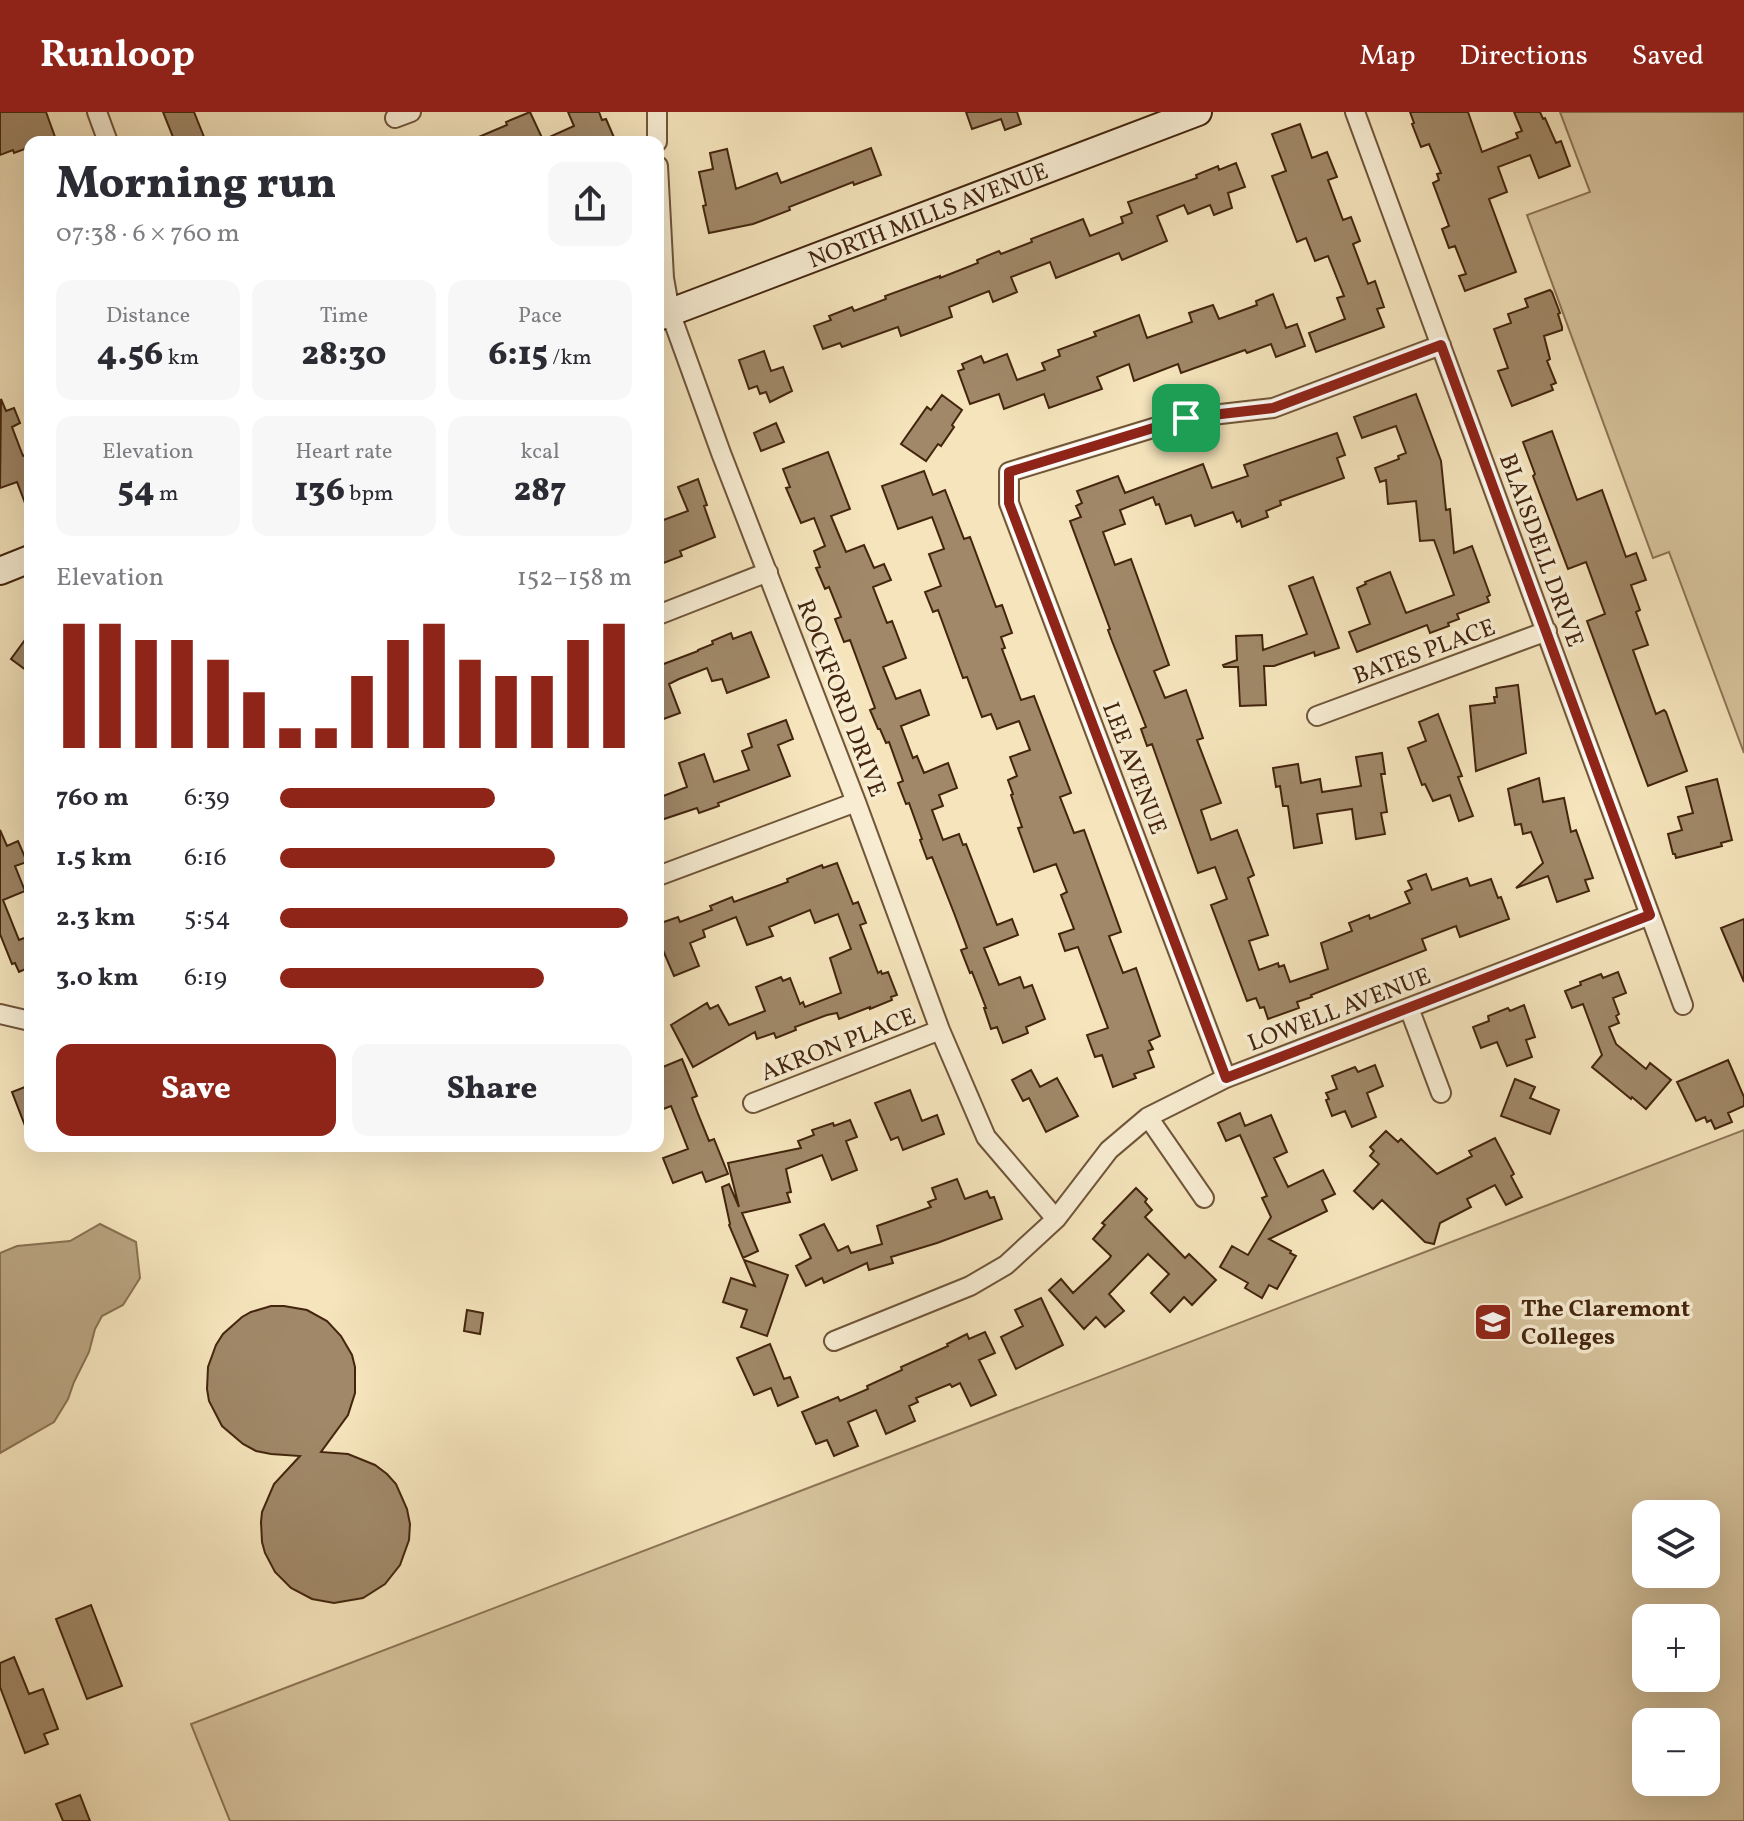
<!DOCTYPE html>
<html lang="en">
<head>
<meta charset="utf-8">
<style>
	:root { --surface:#fff; --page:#f7f7f7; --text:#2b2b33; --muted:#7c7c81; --accent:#8f2418 }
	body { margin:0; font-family:Vollkorn,serif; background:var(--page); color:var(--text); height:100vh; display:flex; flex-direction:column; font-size:30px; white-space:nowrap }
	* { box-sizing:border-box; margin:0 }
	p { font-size:26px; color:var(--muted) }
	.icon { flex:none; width:44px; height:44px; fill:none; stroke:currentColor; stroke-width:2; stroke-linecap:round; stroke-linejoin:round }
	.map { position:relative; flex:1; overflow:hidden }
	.drawer { position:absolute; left:24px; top:24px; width:640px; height:1016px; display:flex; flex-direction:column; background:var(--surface); border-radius:16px; box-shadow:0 8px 32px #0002 }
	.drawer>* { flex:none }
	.buttons { position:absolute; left:1632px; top:1388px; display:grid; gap:16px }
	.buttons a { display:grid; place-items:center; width:88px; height:88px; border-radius:16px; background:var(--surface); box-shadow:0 8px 32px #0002; font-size:40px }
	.pin { position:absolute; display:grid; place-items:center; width:68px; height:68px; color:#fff; margin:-34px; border-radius:16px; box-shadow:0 4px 12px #0006 }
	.round { display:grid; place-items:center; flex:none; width:84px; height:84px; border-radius:16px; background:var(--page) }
	.overview { display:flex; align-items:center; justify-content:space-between; height:136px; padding:0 32px }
	h1 { font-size:44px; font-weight:800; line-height:60px }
	.metrics { display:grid; grid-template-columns:repeat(3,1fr); gap:12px; height:136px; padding:8px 32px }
	.metrics div { display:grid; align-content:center; border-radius:16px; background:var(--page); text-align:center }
	.metrics b { font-size:34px; font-weight:800 }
	.metrics small { font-size:22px; font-weight:400 }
	.metrics p { font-size:22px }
	.chart { height:224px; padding:16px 32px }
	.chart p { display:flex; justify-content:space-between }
	.chart svg { width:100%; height:144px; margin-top:8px; stroke:var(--accent); stroke-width:6 }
	.primary-button { display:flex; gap:16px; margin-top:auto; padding:16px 32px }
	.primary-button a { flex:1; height:92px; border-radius:16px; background:var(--accent); color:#fff; font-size:32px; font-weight:800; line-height:92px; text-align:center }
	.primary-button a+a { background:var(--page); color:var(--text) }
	ul { padding:0 32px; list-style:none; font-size:26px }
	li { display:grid; grid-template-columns:128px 96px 1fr; align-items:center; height:60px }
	li i { height:20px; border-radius:10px; background:var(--accent) }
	header { display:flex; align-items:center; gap:48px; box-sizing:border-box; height:112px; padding:0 40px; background:var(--accent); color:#fff }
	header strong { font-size:38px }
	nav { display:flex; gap:44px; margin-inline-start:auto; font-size:28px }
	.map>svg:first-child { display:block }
	.green { fill:#d7c49e; stroke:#8d7456; stroke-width:2; fill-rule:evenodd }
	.water { fill:#b8a380; stroke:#897152; stroke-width:2 }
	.building { fill:#a08868; stroke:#43250d; stroke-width:2 }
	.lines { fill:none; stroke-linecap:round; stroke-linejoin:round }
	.minor-casing { stroke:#705539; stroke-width:22 }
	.secondary-casing { stroke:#43250d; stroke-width:30 }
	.minor { stroke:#f8edd3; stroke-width:18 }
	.secondary { stroke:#f8edd3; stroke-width:26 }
	.route-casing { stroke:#fff; stroke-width:16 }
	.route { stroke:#8f2418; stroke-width:10 }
	.labels { text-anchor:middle; stroke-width:7; stroke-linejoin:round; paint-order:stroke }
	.street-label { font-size:24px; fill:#43250d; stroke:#f8edd3 }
	.poi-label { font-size:24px; font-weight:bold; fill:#43250d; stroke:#f8edd3; text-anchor:start }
</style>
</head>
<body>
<header>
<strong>Runloop</strong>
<nav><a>Map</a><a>Directions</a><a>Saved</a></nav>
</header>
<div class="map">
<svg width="1744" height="1709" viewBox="0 0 1744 1709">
	<rect width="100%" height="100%" fill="#f5e4bc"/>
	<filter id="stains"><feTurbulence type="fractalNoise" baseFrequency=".0025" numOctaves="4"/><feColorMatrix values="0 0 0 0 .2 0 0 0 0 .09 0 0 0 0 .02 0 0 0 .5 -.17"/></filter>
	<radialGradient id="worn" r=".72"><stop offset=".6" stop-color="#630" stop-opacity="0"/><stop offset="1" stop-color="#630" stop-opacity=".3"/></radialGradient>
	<path class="green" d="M1560,0H1744V641L1669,440L1653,446L1527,103L1590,80Z
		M1744,1018V1709H230L191,1612ZM1706,1402V1462H1646V1402ZM1646,1506H1706V1566H1646ZM1646,1610H1706V1670H1646Z"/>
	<path class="water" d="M100,1112L136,1130L140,1166L123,1193L102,1204L95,1217L89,1240L74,1270L68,1287L54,1310L0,1341V1141L17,1134L70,1129Z"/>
	<path class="building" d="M0,0H46L55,25L43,30H30V35L14,41L13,38L0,43Z
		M163,0H194L206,30H175Z
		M530,0L543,28L574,14L568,0H599L602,8L606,7L616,30H467L507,13L506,10Z
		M966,0H1017L1021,12L1005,18L1001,7L972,17Z
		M1410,0H1468L1482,40L1518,26L1516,21L1522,19L1514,0H1540L1543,7L1545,6L1556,31L1561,29L1570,54L1539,66L1530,43L1498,55L1507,80L1489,87L1516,160L1465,179L1459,164L1466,162L1455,134L1449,136L1442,117L1449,114L1433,71L1439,68L1437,62L1441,61L1429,32L1421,35L1412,12L1414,11Z
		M1300,12L1312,46L1327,40L1337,65L1328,68L1343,108L1351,105L1360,129L1353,132L1368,172L1375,169L1384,195L1377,197L1384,215L1316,240L1309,221L1345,207L1337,186L1344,184L1328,144L1315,149L1306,126L1297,130L1272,64L1286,59L1272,22Z
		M871,36L881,63L854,73L853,70L789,95L790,98L753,112L709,121L703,94L706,93L699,60L713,57L710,41L727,37L736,77L777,61L781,71Z
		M1236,51L1245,75L1228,81L1232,96L1214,103L1210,93L1188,102L1184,93L1157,104L1167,129L1122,148L1119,141L1056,166L1050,150L1011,165L1017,180L993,190L989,179L949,195L952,205L901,224L898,215L842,235L840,231L823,237L814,214L831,208L829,204L852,195L854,199L886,187L885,184L940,164V166L978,151L977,148L999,139L1001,142L1032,130L1031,127L1083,107L1090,124L1123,111L1121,105L1132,101L1128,90L1197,66L1196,63L1218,54L1219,58Z
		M1550,178L1552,180L1560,201L1558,202L1562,215V218L1544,224L1550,247L1547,249L1556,271L1551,273L1553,278L1512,294L1498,259L1508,256L1494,217L1511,211L1508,202L1528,195L1525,187Z
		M1273,182L1286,216L1297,212L1305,234L1276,245L1271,232L1247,241L1245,238L1181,261L1178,252L1134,269L1129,252L1097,265L1102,277L1049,296L1044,282L1004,297L999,282L970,292L958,259L964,257L962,252L981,244L984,251L1007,242L1017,268L1045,258L1042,251L1060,244L1058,238L1096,224L1094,220L1139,203L1147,226L1192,210L1189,201L1213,193L1219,207L1257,193L1256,189Z
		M764,239L771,259L783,255L792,279L770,290L766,280L760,282L757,274L749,277L739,248Z
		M1416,282L1441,349L1446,398L1450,397L1454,441L1472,434L1490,483L1487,485L1489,490L1457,502L1459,507L1448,511L1449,514L1430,521L1427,513L1357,540L1349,520L1370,512L1357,476L1366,472L1365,470L1390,460L1406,501L1454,483L1434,428L1420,429L1416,389L1388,392L1386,368L1380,370L1375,356L1399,347L1398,344L1406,341L1396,314L1362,326L1354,305Z
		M942,283L962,298L952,313L954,315L941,334L938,332L926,349L901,332L927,295L931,298Z
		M1,287L6,299L14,296L20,311L12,315L23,344L30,341V399H28L17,370L0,376Z
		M776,311L784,330L761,339L754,321Z
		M1552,319L1577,388L1602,378L1626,445L1636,441L1646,468L1631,473L1640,498L1636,500L1648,533L1633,538L1656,602L1664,598L1666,600L1687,659L1648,674L1587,509L1605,502L1586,450L1568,457L1533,364L1535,362L1523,330Z
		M1337,321L1345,343L1337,346L1344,366L1280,389L1281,393L1266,399L1268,405L1242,415L1240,408L1237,410L1233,400L1195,414L1191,403L1166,412L1159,392L1156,393L1153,385L1120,398L1125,412L1103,420L1115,453L1131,447L1169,553L1154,559L1165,586L1186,578L1203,626L1197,628L1221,691L1201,698L1211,728L1237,718L1254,763L1248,766L1268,823L1249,829L1259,858L1278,851L1279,855L1284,853L1290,870L1328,857L1321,831L1352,819L1349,811L1369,803L1370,807L1410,791L1405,780L1412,777L1408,769L1426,762L1432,778L1467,766L1470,774L1491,767L1498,786L1501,785L1509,807L1460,825L1456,814L1422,827L1426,838L1311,883L1312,885L1297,890L1299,896L1268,907L1264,895L1260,896L1256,886L1247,889L1211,793L1227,787L1215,755L1198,761L1152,632L1147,634L1141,617L1146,615L1112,529L1108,518L1110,517L1070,409L1081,405L1076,394L1082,391L1077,379L1118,364L1125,381L1203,352L1212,376L1248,364L1244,353Z
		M828,340L850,397L831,404L846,440L864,433L874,456L884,452L891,468L873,475L887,511L892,509L906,546L883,555L896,587L920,578L929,603L901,614L913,646L917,644L924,661L948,651L957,676L939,683L943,694L932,698L943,728L959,722L963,733L966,732L997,813L1012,807L1018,823L984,836L999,873L1020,865L1024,876L1032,873L1045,907L1026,915L1028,921L1003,931L997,915L991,917L984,896H986L972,860L970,861L961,838L967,836L954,801L932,745L927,747L920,728L922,727L909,691L906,692L898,671L903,669L889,630L886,631L880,617H878L870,598L875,596L850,528L844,530L835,507L841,505L829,475L825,477L816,456L820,455L814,439L825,434L814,406L801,411L786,376L790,375L783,357Z
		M924,359L933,383L945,378L964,427L970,425L996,495L1002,493L1012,521L1001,525L1005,536L1002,537L1021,588L1034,584L1071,681L1060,685L1074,721L1084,718L1121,820L1109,824L1123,861L1136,856L1160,924L1149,929L1153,937L1148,939L1154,955L1134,962L1136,966L1113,975L1102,943L1095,945L1087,923L1108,916L1078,835L1065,839L1059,822L1074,817L1061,783L1067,780L1056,752L1034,760L1018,716L1022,715L1011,683L1013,682L1008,668L1017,664L1010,645L1030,638L1019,609L997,617L991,602L982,605L967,565L963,566L938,498L933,500L925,480L941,474L929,442L944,437L932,405L898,417L882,374Z
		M698,367L707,393L704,394L715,425L680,439L682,444L658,453V410L688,399L678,375Z
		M1313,465L1339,536L1315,544L1314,540L1274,554H1264L1266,593L1240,594L1238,555H1224L1223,553L1237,548L1236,524L1262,523L1263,538L1307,522L1289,474Z
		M751,520L769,565L727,581L722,567L712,569L707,556L679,567L669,572L680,601L658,609V548L661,553L698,539V538L713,532L712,529L731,521L733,527Z
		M30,521V561L11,547Z
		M1518,573L1526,641L1476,659L1470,594L1495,591L1494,585H1497L1496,576Z
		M1438,602L1462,664L1458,665L1473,704L1459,709L1450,683L1433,689L1425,672L1422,673L1408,636L1426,629L1419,610Z
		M786,608L793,627L778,633L790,664L718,691L719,694L699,701L697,696L658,709V686L687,675L679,651L704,642L714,670L749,658L742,639L752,635L748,622Z
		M1382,641L1385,662H1381L1387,700L1381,701L1385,722L1356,727L1352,697L1317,702L1322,731L1294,736L1288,694H1283L1280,674L1276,675L1273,656L1298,652L1301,671L1320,667L1322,680L1361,674L1356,645Z
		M1539,666L1543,690L1564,686L1571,720L1576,718L1593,766L1585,768L1589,779L1557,790L1548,764L1516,776L1543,751L1531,720L1523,722L1521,712L1515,713L1508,677Z
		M1717,667L1732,728L1721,731L1722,734L1676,746L1675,742H1673L1668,722L1682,718L1678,705L1693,701L1686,675Z
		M0,718L7,734L18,729L27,750L15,754L25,779L3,788L19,828L30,824V855L19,860L15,851L12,852L0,822Z
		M837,751L853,792L858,790L866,811L860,813L878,861L881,859L882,862L888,860L897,883L891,885L892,888L870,897V895L839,907L837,901L827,903L795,915L796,918L776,926L774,921L757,927L755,920L693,955L671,913L707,891L710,897L718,893L729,913L765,899L756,875L781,865L783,869L790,866L800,892L803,890L805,895L841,881L830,846L851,837L838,802L815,811L810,798L769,815L773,824L747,833L736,805L703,818L705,825L690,831L699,854L674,864L662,836L658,837V812L678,805L680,810L712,798L710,794L732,785L734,790L788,770L787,767L822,753L823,756Z
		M1744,807V870L1721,816Z
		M1618,860L1626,881L1613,886L1619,902L1616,904L1619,911L1609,915L1616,932L1646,957L1650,951L1671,968L1646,997L1632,985L1631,987L1592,955L1602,943L1583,892L1572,896L1565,879L1581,873L1580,870L1601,862L1603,866Z
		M1524,893L1535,925L1526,928L1532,945L1507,954L1497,930L1481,936L1473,915L1489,909L1488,904L1508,896L1510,899Z
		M682,947L697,984L692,986L698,1002L709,1029L714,1027L728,1062L706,1070L702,1060L673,1071L663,1046L688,1037L671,994L658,999V957Z
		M1728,948L1744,985V994L1728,1001L1732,1010L1715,1017L1711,1008L1707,1010L1705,1005L1696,1009L1677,970Z
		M1375,953L1383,974L1367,981L1376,1005L1352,1015L1345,999L1332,1004L1326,988L1329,987L1326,981L1337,977L1332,964L1355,955L1358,960Z
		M1031,958L1040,975L1057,966L1078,1004L1046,1020L1029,986L1023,989L1012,968Z
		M1515,967L1535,975L1530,986L1559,998L1550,1022L1501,1004Z
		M30,973V1024H29L12,980Z
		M910,978L922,1009L937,1003L944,1022L903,1038L898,1025L891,1028L875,991Z
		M1240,1001L1245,1014L1271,1003L1287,1040L1274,1046L1288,1075L1323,1058L1335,1082L1322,1088L1327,1099L1269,1127L1291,1139L1290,1141L1296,1144L1277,1177L1269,1173L1262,1186L1245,1176L1248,1171L1220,1155L1232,1134L1248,1143L1271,1105L1262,1086L1267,1084L1240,1023L1226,1029L1218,1011Z
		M850,1008L857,1025L846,1029L857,1058L832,1068L822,1043L786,1057L791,1080L787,1081L790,1090L742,1101L758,1139L743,1146L729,1113L730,1112L722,1075L729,1072L739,1095L728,1051L801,1036L798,1029L814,1023L812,1018L833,1011L834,1014Z
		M1386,1019L1398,1030L1401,1027L1437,1062L1472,1044L1469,1039L1495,1026L1514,1062L1511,1064L1522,1085L1506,1093L1495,1073L1467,1087L1471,1095L1440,1111L1434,1132L1425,1130L1382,1088L1373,1097L1354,1079L1379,1052L1370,1044L1374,1039L1370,1035Z
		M957,1067L965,1087L987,1079L990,1086L994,1085L1002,1107L937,1131L891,1145L893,1151L869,1158L867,1151L824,1171L822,1166L806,1174L796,1154L811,1146L800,1123L824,1112L838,1139L848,1134L851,1141L882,1132L877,1114L931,1095L928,1090L936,1087L932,1076Z
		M1136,1076L1147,1087L1145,1090L1152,1098L1145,1105L1185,1146L1189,1142L1216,1168L1192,1193L1184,1185L1170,1200L1151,1181L1169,1162L1148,1142L1109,1182L1124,1199L1105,1215L1096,1205L1084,1217L1049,1178L1061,1167L1073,1181L1109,1147L1111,1144L1093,1127L1105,1113L1102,1111Z
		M744,1148L788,1163L767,1224L741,1215L747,1198L723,1190L731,1166L755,1174Z
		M1041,1186L1063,1233L1016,1257L1001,1225L1023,1214L1015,1198Z
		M271,1194H284L307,1198L327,1209L341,1224L352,1243L355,1255V1281L348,1303L321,1340L348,1342L375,1353L387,1362L396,1372L407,1397L410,1412L409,1428L400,1453L385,1472L363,1486L334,1491L312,1487L291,1476L275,1460L265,1441L262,1430L261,1410L262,1400L274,1372L300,1344L271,1342L256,1339L243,1332L222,1314L209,1289L207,1277L208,1255L216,1233L223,1222L242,1205L251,1200Z
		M467,1198L483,1201L480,1222L464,1219Z
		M985,1220L995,1241L979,1248L996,1283L971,1294L960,1271L952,1275L950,1272L916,1286L918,1290L909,1294L915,1309L886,1322L876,1298L848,1310L858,1334L834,1344L827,1328L816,1332L802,1300L838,1285L840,1289L868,1277L867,1274L902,1258L901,1255L948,1234L947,1232L967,1222L969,1227Z
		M770,1232L784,1267L790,1265L798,1285L778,1294L771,1276L754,1283L737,1246Z
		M91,1493L122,1574L87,1587L56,1507Z
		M14,1545L29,1582L43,1577L58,1617L44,1622L48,1632L25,1641L0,1575V1551Z
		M80,1683L90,1709H63L56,1692Z"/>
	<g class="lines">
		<defs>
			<path id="minor" d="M97,0L108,30
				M657,0V30
				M1355,0L1683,893
				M395,6L411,0
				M658,54L664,166L670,200L721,341L856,690L940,918L986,1025L1056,1107
				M658,503L768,460
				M1317,604L1547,519
				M658,764L856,690
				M1409,896L1441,981
				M0,902L30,909
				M1226,966L1009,391V360L1186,306L1273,296L1441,233
				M753,991L940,918
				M1148,1005L1204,1086
				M834,1229L970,1174L1006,1153L1056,1107L1109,1038L1148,1005L1226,966L1650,803"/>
			<path id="secondary" d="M658,205L1198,0
				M0,459L30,447"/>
		</defs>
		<use href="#minor" class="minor-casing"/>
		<use href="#secondary" class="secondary-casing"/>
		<use href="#minor" class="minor"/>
		<use href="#secondary" class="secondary"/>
	</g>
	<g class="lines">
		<defs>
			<path id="route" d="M1441,233L1650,803L1226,966L1009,391V360L1186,306L1273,296Z"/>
		</defs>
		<use href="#route" class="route-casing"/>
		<use href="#route" class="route"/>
	</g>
	<defs>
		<symbol id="university-square" viewBox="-11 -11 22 22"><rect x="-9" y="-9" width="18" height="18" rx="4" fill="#8f2418" stroke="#f8edd3"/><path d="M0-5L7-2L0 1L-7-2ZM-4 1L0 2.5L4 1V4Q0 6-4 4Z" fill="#fff"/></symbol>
	</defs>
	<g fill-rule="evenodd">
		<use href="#university-square" x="1471" y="1188" width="44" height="44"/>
	</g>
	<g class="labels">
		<g class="street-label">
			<text transform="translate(928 103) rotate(-21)" y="8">NORTH MILLS AVENUE</text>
			<text transform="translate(1542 438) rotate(70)" y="8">BLAISDELL DRIVE</text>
			<text transform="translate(1424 539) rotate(-20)" y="8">BATES PLACE</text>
			<text transform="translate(842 586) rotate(69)" y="8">ROCKFORD DRIVE</text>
			<text transform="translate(1135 656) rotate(69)" y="8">LEE AVENUE</text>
			<text transform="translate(1339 897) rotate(-21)" y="8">LOWELL AVENUE</text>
			<text transform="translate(838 932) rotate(-21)" y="8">AKRON PLACE</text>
		</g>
		<g class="poi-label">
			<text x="1521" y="1204">The Claremont<tspan x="1521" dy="28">Colleges</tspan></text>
		</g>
	</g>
	<rect width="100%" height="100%" filter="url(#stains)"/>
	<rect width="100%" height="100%" fill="url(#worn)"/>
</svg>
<div class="buttons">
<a><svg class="icon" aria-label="layers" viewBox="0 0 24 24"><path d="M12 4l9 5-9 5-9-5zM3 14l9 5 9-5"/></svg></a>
<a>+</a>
<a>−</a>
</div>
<div class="pin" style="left:1186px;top:306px;background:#1e9e55"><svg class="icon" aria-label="arrive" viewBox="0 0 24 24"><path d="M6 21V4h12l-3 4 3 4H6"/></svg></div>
<section class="drawer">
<div class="overview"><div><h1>Morning run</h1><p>07:38 · 6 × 760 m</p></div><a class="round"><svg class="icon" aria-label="share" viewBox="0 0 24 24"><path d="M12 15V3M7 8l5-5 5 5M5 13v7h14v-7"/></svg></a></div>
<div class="metrics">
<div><p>Distance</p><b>4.56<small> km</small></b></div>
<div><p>Time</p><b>28:30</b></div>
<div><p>Pace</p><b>6:15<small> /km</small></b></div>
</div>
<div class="metrics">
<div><p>Elevation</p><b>54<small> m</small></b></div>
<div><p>Heart rate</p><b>136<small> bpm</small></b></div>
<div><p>kcal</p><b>287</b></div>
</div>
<div class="chart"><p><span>Elevation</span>152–158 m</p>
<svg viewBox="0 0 160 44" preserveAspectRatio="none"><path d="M5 44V6M15 44V6M25 44V11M35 44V11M45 44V17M55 44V27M65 44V38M75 44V38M85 44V22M95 44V11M105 44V6M115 44V17M125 44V22M135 44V22M145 44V11M155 44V6"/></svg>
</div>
<ul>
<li><b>760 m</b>6:39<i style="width:61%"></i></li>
<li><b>1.5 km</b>6:16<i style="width:78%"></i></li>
<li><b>2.3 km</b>5:54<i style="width:99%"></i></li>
<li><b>3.0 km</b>6:19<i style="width:75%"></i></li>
</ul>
<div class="primary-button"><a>Save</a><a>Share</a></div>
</section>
</div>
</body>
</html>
